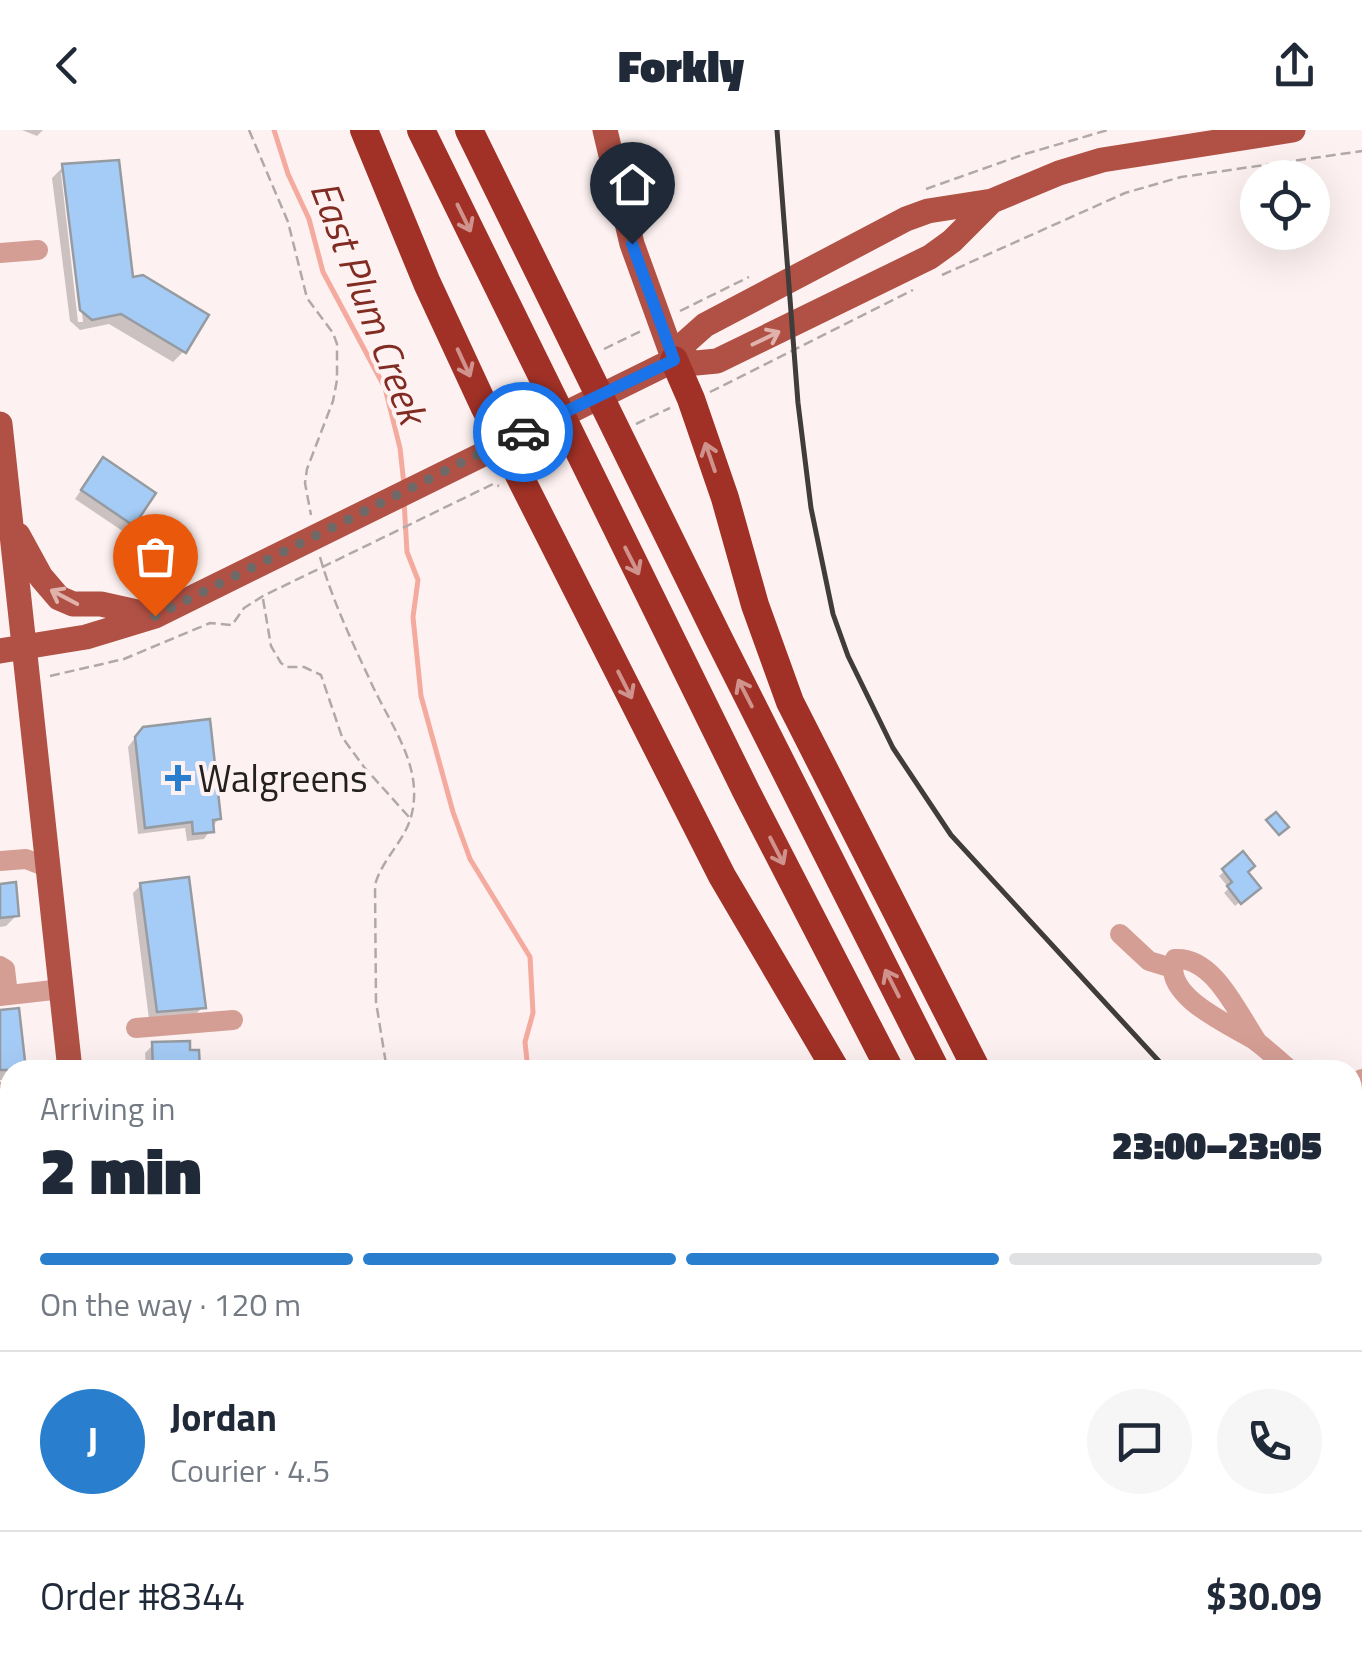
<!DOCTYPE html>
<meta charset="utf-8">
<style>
body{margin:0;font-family:"Titillium Web",sans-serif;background:#f6f6f7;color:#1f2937;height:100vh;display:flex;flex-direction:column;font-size:38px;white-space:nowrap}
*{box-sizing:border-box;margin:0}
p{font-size:32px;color:#747a83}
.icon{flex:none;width:55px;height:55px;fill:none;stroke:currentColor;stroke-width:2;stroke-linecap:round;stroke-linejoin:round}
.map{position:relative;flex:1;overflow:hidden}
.details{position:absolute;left:0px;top:930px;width:1362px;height:620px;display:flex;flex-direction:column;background:#fff;border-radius:30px 30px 0 0;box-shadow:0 10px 40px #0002}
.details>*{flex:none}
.tools{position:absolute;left:1240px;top:30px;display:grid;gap:20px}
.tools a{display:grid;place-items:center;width:90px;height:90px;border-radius:50%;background:#fff;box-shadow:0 10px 40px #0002;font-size:50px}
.pin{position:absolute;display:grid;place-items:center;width:85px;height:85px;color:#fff;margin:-102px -42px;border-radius:50% 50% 50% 0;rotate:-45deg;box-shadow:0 0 10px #0007}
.pin .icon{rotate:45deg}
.courier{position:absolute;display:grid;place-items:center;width:100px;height:100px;margin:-50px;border:8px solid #1a73e8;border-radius:50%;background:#fff;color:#222;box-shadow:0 2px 12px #0007}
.overview em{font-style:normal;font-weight:800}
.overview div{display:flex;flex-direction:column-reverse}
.overview{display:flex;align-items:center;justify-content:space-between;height:170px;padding:0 40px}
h1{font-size:65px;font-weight:800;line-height:75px}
.bar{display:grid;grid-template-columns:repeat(4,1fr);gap:15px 10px;align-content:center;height:120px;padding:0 40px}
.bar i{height:12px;border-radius:8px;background:#e0e1e3}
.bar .active{background:#297fcd}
.bar p{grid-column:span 4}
.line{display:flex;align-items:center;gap:25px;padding:0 40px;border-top:2px solid #e0e1e3}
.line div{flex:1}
.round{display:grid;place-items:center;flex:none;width:105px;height:105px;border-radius:52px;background:#f6f6f7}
header{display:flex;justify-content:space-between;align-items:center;height:130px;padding:0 40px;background:#fff;font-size:45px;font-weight:800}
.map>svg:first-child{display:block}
</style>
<header><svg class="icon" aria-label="back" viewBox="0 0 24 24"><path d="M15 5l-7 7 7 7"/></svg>Forkly<svg class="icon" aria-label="share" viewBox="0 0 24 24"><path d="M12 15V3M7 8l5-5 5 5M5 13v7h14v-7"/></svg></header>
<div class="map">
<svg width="1362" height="1550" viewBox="0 0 1362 1550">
<rect width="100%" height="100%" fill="#fdf2f1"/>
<!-- green -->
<path fill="#facec7" d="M10 984V1068L0 1056V985Z"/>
<!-- shadow -->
<path fill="#0003" fill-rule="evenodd" d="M22 0H43L37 6Z
M63 37 131 150 184 221 173 232 109 194 80 200 70 191 52 48ZM61 43H66L83 192H78Z
M96 338 132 394 124 402 75 369Z
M135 608 219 688 204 709 187 711 185 698 138 704 128 617Z
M1243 725 1245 742 1257 758 1235 776 1224 763 1229 758 1219 746Z
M141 755 203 877 195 885 149 889 133 763Z
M0 756 17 785 6 796 0 797Z
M0 882 23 940H10V950H0Z
M153 915 196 940H146L145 923Z
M10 1299V1446L0 1454V1305Z
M75 1540H150L138 1550H63Z
M280 1540H344L347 1543 340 1550H268Z"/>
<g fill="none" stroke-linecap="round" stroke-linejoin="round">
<!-- stream -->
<path stroke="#f5aa9f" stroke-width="5" d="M274 0 288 44 309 89 323 142 385 258 400 318 404 355
M404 371 407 422 418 450 413 487 421 566 453 682 470 729 530 827 533 883 525 912 528 940
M1094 1540 1097 1550"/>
</g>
<!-- building -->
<path fill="#a5ccf6" stroke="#969ba1" stroke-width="2.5" d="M119 30 133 147 143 145 209 185 186 223 121 184 92 190 80 180 62 34Z
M103 327 156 363 134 396 81 360Z
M210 589 221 689 213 690 214 702 193 704 192 692 145 698 135 607 143 597Z
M1276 682 1289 697 1279 705 1266 690Z
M1243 721 1255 736 1248 742 1261 758 1241 774 1227 756 1232 752 1222 739Z
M189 747 206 878 157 882 140 753Z
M16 752 19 786 0 788V754Z
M19 878 26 940H0V880Z
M190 911V920H199L200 940H153L152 912Z"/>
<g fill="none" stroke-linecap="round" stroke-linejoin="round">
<!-- path -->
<path stroke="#b1a9a8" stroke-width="2.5" stroke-dasharray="10 5" stroke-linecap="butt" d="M249 0 288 92 307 168 333 203 337 214V250L333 271 307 339 305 353 311 385
M926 59 1025 24 1108 0
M942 145 1125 63 1181 47 1362 21
M680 181 749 147
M604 219 641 201
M710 262 913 160
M505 268 525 258
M636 294 670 278
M542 339 557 331
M320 427C332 469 351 510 370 550 389 594 425 636 411 687 404 712 382 729 375 755L376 872 387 940
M263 469 271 516 281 533 287 537H304L321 545 342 607 364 637 409 687
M50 546 124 529 210 493 232 495 244 478 263 466 493 354 499 356
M542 1540 551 1550"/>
<!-- minor -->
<path stroke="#d59e95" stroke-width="20" d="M0 123 38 120
M0 731 26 729 49 738
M1120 804 1149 831 1172 838
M0 836 5 839 8 865
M0 866 62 859
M136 898 233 890
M1258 913C1238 884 1214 826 1175 829 1161 865 1228 894 1253 909 1266 918 1278 930 1290 940
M1352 956 1362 949
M0 962 10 961
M1352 1005 1362 1017
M0 1078 10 1107
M0 1278 10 1277
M0 1513 10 1505
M0 1533 15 1550
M376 1540 385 1550"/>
<!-- major -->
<path stroke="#b15145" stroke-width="25" d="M605 0 632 114 674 230
M674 230 696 233 717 231 930 127 952 111 992 71
M0 294 70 940
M18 405 41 447 59 468 73 474H101L155 486
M0 521 86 507 155 486 674 230 687 211 705 195 906 89 928 81 992 71 1059 43 1102 30 1293 0
M220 1540V1550
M185 1550V1540"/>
<!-- highway -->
<path stroke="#a13126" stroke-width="28" d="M364 0 427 153 485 278 722 746 836 940
M421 0 746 661 890 940
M469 0 718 507 936 940
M674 230 691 269 725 368 755 475 790 572 977 940
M1201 1540 1207 1550
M1249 1540 1254 1550"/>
<!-- rail -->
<path stroke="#403c3b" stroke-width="5" d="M777 0 798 273 811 378 833 484 848 526 893 618 951 705 1167 940
M1352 1142 1362 1152
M1352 1203 1362 1215"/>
</g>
<!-- one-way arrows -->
<defs><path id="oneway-shaft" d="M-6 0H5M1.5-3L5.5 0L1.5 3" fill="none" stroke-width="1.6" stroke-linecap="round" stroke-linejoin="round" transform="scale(2.5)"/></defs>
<g stroke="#cf928c">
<use href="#oneway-shaft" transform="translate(464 88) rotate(64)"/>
<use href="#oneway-shaft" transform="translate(464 233) rotate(65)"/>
<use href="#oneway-shaft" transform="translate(710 327) rotate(-109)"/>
<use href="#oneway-shaft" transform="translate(632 431) rotate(63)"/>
<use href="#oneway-shaft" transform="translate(625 555) rotate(63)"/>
<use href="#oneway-shaft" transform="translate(745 563) rotate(-117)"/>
<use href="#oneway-shaft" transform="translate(777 721) rotate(63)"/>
<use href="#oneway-shaft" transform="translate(892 853) rotate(-117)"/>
</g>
<g stroke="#dfb2ac">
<use href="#oneway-shaft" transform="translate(766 208) rotate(-26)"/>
<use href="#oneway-shaft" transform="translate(64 467) rotate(-152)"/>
</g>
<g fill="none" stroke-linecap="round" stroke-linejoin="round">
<!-- done -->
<path stroke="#6f6a68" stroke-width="10" stroke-dasharray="0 18" d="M155 486 523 302"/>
<!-- route -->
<path stroke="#1a73e8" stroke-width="12" d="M523 302 674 230 632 114"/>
</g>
<!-- markers -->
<path fill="#297fcd" stroke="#fdf2f1" stroke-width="4" d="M173 633h10v10h10v10h-10v10h-10v-10h-10v-10h10z"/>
<g text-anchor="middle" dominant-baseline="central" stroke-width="8" stroke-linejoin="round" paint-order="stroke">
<!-- poi labels -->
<g font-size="38" fill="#23201f" stroke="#fdf2f1" text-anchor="start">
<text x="198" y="648">Walgreens</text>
</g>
<!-- water labels -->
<g font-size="40" font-style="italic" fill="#812b22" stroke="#fdf2f1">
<text transform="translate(369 172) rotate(69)">East Plum Creek</text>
</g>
</g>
</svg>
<div class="tools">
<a><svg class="icon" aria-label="locate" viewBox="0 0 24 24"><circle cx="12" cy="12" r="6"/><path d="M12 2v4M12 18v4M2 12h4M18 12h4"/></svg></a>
</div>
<div class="pin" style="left:155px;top:486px;background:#ea580c"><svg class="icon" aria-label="bag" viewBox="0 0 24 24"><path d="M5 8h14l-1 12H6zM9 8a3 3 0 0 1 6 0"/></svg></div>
<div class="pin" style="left:632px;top:114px;background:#1f2937"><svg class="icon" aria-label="home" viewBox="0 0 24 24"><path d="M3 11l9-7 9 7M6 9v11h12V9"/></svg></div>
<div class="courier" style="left:523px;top:302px"><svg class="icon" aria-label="car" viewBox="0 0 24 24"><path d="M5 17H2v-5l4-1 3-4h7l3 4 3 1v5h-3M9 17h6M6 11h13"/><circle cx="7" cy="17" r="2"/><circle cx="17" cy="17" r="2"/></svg></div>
<section class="details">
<div class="overview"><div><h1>2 min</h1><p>Arriving in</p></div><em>23:00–23:05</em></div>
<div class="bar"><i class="active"></i><i class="active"></i><i class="active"></i><i></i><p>On the way · 120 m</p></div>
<div class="line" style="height:180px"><b class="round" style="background:#297fcd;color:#fff">J</b><div><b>Jordan</b><p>Courier · 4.5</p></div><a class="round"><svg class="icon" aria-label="chat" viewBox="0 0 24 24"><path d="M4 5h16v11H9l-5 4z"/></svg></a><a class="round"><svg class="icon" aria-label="phone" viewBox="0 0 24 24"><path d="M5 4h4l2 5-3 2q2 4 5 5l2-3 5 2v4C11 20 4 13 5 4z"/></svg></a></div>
<div class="line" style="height:130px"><div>Order #8344</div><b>$30.09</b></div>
</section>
</div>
